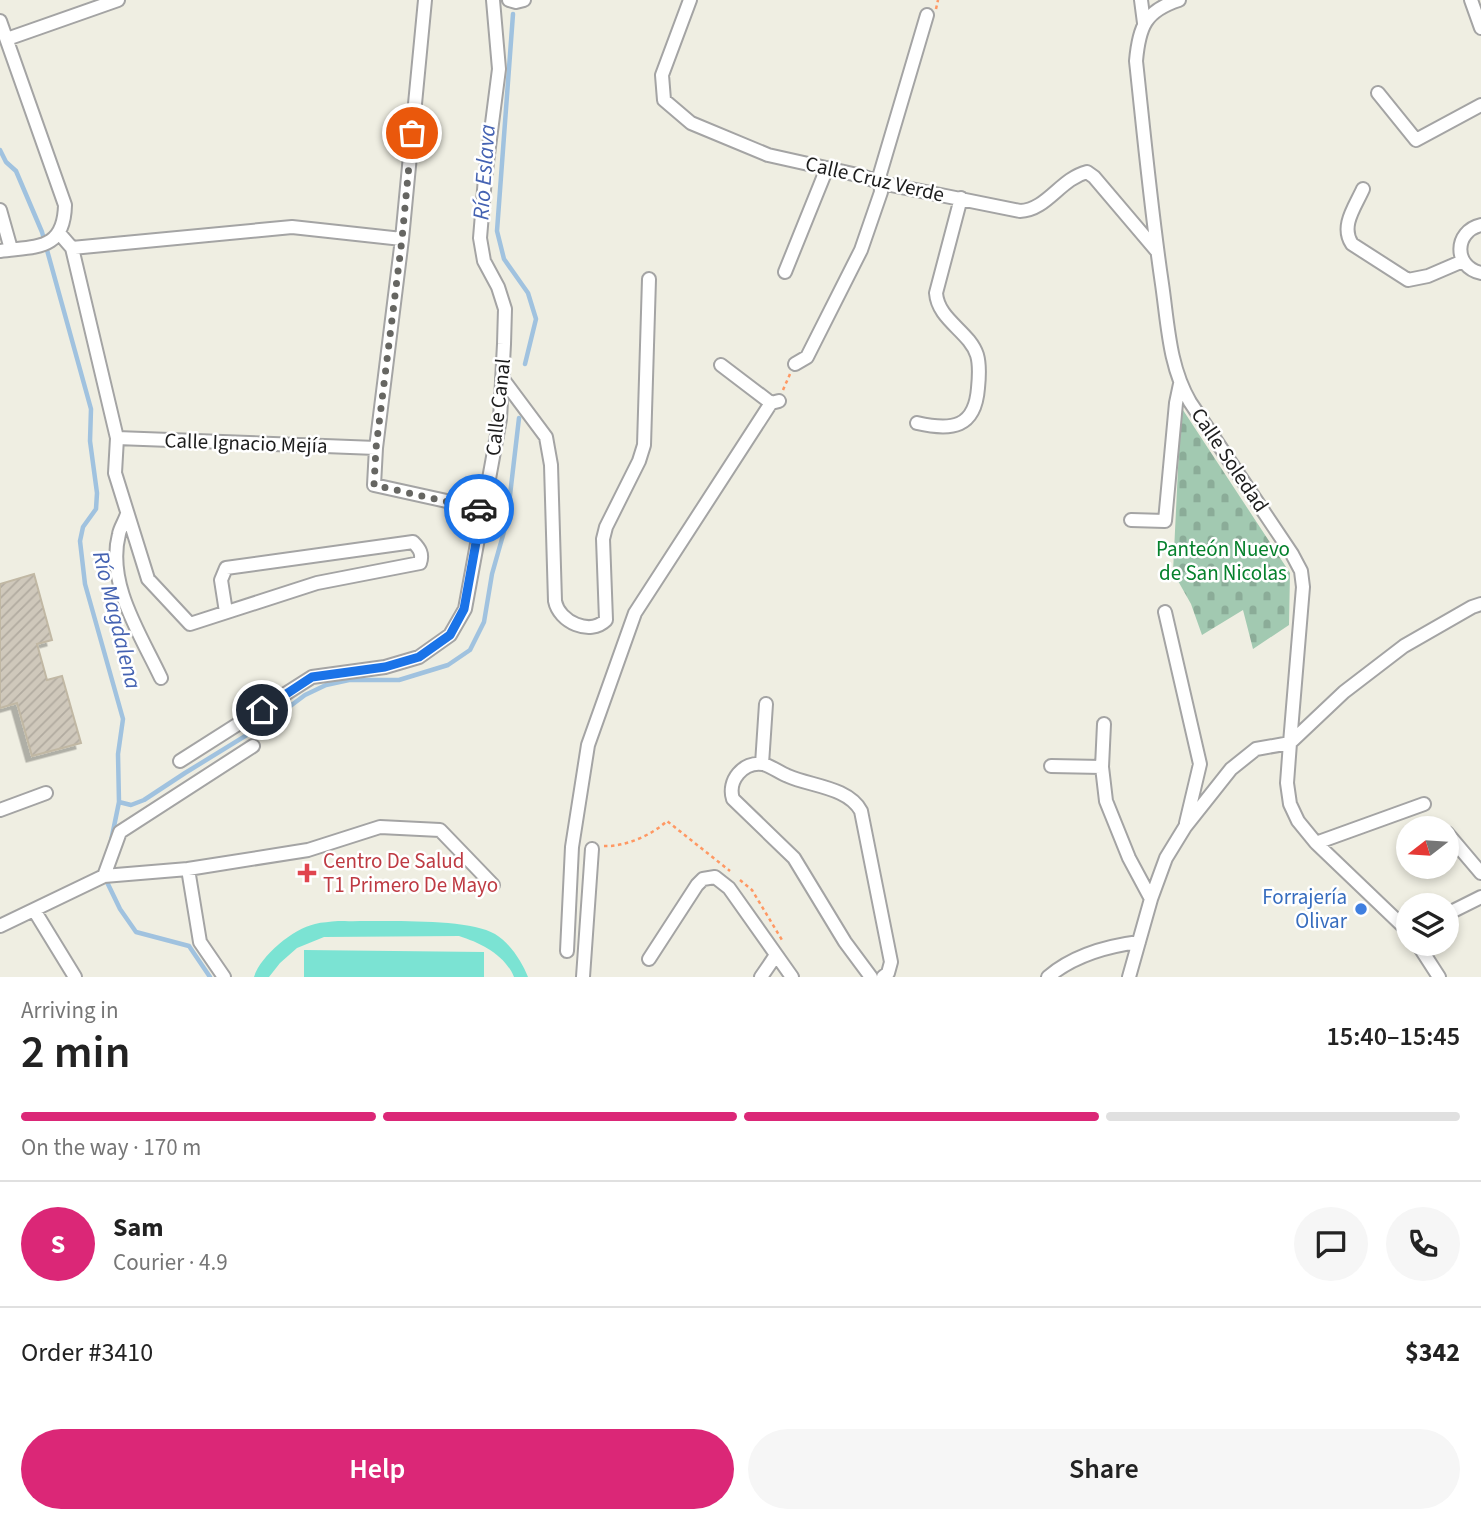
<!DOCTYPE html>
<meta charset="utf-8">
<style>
body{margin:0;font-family:"Source Sans 3",sans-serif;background:#f6f6f6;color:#222;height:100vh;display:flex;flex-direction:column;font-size:26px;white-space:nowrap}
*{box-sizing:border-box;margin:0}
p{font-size:23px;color:#767676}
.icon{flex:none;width:38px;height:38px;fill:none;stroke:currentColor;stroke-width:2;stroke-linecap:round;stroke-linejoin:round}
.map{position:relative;height:977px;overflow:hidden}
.details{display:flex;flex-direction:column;background:#fff;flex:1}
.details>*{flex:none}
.needle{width:46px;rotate:253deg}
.fabs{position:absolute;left:1396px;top:816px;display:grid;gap:14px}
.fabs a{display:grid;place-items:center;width:63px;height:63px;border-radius:50%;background:#fff;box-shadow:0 4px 10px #0003;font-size:35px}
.pin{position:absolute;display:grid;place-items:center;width:60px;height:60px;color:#fff;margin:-30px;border:4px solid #fff;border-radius:50%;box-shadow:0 2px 7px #0007}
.courier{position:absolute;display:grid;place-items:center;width:70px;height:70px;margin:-35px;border:5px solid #1a73e8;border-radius:50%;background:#fff;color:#222;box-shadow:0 2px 9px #0007}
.head em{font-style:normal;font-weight:600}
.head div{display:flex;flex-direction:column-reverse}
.head{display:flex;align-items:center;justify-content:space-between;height:119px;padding:0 21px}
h1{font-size:46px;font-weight:600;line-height:52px}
.bar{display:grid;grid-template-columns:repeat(4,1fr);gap:10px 7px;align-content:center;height:84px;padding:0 21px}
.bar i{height:9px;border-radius:5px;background:#e0e0e0}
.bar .selected{background:#db2777}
.bar p{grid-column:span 4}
.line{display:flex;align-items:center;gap:18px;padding:0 21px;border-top:2px solid #e0e0e0}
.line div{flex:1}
.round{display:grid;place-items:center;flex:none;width:74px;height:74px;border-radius:37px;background:#f6f6f6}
.action{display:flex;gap:14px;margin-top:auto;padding:14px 21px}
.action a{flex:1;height:80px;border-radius:42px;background:#db2777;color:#fff;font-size:28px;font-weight:600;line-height:80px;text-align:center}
.action a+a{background:#f6f6f6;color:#222}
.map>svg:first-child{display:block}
</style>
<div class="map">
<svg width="1481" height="977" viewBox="0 0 1481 977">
<defs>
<pattern id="cemetery-stones" width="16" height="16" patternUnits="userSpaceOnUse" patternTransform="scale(1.75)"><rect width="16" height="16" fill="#a2c9b1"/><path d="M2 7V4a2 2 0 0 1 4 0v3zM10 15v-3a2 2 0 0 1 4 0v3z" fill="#8bac98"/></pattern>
<pattern id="building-hatch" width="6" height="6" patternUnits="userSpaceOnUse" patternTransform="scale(1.75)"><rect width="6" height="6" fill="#cfc8bb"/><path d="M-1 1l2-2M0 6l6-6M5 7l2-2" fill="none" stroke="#b1aba0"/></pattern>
<filter id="shadow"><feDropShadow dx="-5.5" dy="5.5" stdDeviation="0" flood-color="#0004"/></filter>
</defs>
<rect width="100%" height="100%" fill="#efeee2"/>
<!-- cemetery -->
<path fill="url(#cemetery-stones)" d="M1181 407 1290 573 1289 625 1253 649 1243 610 1202 635 1191 604 1173 572Z"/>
<!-- pitch -->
<path fill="#7be3d3" d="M338 921C375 922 466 917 495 934 510 943 522 962 528 977H514C505 955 481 943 459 936L324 937 297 948 280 963 269 977H254C261 955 293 929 315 924 322 922 330 922 338 921Z
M304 950 484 952V977H304Z"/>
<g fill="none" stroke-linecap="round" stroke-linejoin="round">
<!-- stream -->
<path stroke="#a0c2df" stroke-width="4.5" d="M513 14 497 231 504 259 528 293 536 319 525 364
M0 150 6 162 16 171 42 232 91 409 90 441 97 493 96 509 83 527 80 541 85 584 123 719 118 754 119 802 111 841
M119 802 131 805 144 800 185 773 273 719 305 695 326 685 349 680H399L448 665 470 650 484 622 492 574 507 521 519 418
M106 880 120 909 136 932 189 946 210 977"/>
</g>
<!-- building -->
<path fill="url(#building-hatch)" stroke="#c1b8a4" stroke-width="2" filter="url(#shadow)" d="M34 574 52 640 37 644 47 680 62 676 81 743 32 756 17 703 0 708V584Z"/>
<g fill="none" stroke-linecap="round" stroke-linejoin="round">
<defs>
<path id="minor" d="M425 0 402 239 376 448 374 485 483 509
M509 0 516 2 524 0
M690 0 662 75 664 100 691 123 768 155 862 176 881 183 1020 211C1047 210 1060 179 1087 172L1094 177 1156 250
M1141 0 1144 23
M1179 0C1145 11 1139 27 1136 61 1144 135 1151 210 1162 284 1168 325 1169 366 1190 402L1292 554 1301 571 1303 587 1290 743 1287 783 1290 804 1298 821 1316 843 1409 932
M1471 0 1481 28
M0 21 65 205C64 251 36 246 0 251
M7 39 118 0
M1378 93 1416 140 1481 105
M1363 189C1355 207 1340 226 1352 244L1408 280 1428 276 1463 261
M0 210 11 249
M1481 225C1454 231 1453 267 1481 273
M59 233 72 248 117 438 115 473 148 579 190 624 317 583 420 563C423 554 420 549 413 542L406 543 226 568 221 580 226 612
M72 248 292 227 402 239
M785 272 827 168
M795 364 807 357 861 250 881 192 880 174 927 15
M721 365 771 403
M502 378 546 437 551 465 555 601C559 622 590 636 606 620L603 539 606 527 639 461 644 445 649 279
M917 423C952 431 975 428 978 388 979 378 980 365 977 355 969 331 938 320 936 293L961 198
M117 438 376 448
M127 514C125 521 120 528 119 534 106 584 141 635 161 678
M1131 520 1165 521 1176 403 1180 384
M1165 612 1200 764 1186 823
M1290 743 1344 692 1404 646 1472 607 1481 604
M180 761 312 677 385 667 419 657 450 635 465 609 500 419 504 344 505 309 498 287 484 261 480 238 485 178 499 69 493 0
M762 764 766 704
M1051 766 1102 767 1106 801 1129 858 1151 899
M1102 767 1104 724
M0 810 46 793
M1447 833 1481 873
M1316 843 1424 804
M188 869 200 942 224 977
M104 876 120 832 253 746
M34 910 75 977
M1447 914 1481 897
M0 926 104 876 188 869 308 850 380 827 440 830 493 885
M1417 943 1439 977
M567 951 572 847 588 745 635 613 771 403 779 401
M649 959 697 885 703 879 715 877 729 888 792 977
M583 977 592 849
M761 977 776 955
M871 977 845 942 794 858 733 799C727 781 743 761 763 764 771 766 780 773 788 776 810 786 848 787 861 811L891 962 888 973 883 977
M1048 977C1074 955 1107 946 1139 942
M1129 977 1151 899 1166 858 1185 827 1231 769 1256 749 1290 743"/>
</defs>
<!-- minor casing -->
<use href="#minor" stroke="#a4a4a4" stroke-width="16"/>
<!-- path -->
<path stroke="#ff9863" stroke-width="2.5" stroke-dasharray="3.5 3.5" stroke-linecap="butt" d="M936 9 938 0
M783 390 790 374
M604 846C625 847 652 835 667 821L730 871
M740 880 752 890 782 940"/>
<!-- minor -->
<use href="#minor" stroke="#fff" stroke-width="12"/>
</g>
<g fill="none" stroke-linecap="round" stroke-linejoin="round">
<!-- done -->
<path stroke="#666662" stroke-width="7" stroke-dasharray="0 12.6" d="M412 133 402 239 376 448 374 485 479 509"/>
<!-- route -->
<path stroke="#1a73e8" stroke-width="9" d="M262 710 312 677 385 667 419 657 450 635 464 609 482 509H479"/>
</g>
<!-- markers -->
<path fill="#e0444e" stroke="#fff" stroke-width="2.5" d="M303.5 862.5h7v7h7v7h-7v7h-7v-7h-7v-7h7z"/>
<circle fill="#3f7fe0" stroke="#fff" stroke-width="2.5" cx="1361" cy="909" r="7"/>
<g text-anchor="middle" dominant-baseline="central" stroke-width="5" stroke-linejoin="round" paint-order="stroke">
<!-- street labels -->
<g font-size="21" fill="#1d1d1d" stroke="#fff">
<text transform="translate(875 179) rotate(13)">Calle Cruz Verde</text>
<text transform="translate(498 407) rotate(-84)">Calle Canal</text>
<text transform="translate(246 443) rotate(2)">Calle Ignacio Mejía</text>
<text transform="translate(1230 460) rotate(56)">Calle Soledad</text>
</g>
<!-- park labels -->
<g font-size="21" fill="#05812c" stroke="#fff">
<text x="1223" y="549">Panteón Nuevo<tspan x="1223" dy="24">de San Nicolas</tspan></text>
</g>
<!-- health labels -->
<g font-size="21" fill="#be3a42" stroke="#fff" text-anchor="start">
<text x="323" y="861">Centro De Salud<tspan x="323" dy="24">T1 Primero De Mayo</tspan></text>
</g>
<!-- shop labels -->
<g font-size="21" fill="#366cbe" stroke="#fff" text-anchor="end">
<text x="1347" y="897">Forrajería<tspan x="1347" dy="24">Olivar</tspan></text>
</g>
<!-- water labels -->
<g font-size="23" font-style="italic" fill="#4462b2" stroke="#fff">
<text transform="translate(484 172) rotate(-86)">Río Eslava</text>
<text transform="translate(117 620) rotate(76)">Río Magdalena</text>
</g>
</g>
</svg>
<div class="fabs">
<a><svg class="needle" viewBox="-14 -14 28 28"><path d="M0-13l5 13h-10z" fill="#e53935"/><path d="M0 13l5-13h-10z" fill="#767676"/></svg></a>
<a><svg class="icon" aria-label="layers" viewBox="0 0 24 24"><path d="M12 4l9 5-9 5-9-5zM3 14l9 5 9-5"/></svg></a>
</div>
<div class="pin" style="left:412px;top:133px;background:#ea580c"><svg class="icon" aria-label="bag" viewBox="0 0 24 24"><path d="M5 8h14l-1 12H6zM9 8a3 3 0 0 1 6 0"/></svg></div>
<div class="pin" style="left:262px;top:710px;background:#1f2937"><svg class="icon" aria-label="home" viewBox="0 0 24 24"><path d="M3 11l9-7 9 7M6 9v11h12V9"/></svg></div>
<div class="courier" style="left:479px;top:509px"><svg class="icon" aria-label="car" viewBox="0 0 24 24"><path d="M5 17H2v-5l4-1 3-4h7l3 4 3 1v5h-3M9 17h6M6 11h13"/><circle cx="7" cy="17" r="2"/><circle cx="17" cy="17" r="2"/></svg></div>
</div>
<section class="details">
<div class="head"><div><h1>2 min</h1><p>Arriving in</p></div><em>15:40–15:45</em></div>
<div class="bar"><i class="selected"></i><i class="selected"></i><i class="selected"></i><i></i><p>On the way · 170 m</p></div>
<div class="line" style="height:126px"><b class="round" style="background:#db2777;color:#fff">S</b><div><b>Sam</b><p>Courier · 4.9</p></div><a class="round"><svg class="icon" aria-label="chat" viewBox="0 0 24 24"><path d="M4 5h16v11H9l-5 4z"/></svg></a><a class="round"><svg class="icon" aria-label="phone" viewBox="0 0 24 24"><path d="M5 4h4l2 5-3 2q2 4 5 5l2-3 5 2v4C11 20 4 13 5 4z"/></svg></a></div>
<div class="line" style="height:91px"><div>Order #3410</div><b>$342</b></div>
<div class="action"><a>Help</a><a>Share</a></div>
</section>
